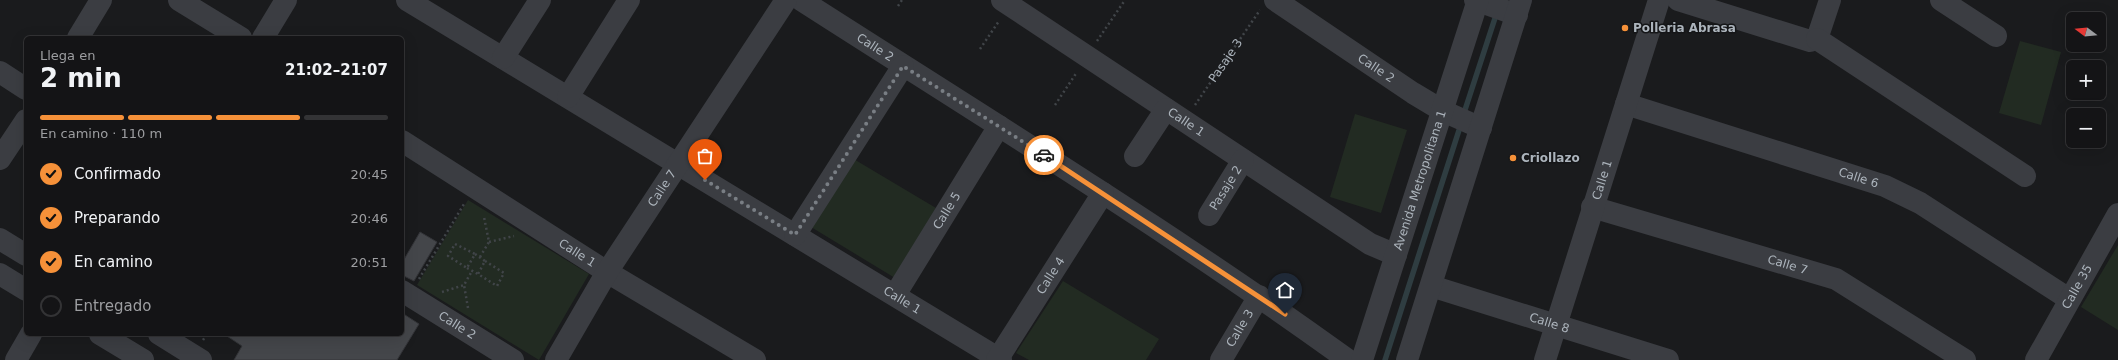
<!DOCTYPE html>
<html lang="es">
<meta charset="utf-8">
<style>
body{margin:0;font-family:"DejaVu Sans",sans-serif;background:#1d1d1f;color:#f1f3f6;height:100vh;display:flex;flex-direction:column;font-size:15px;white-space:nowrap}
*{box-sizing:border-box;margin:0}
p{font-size:13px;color:#9d9ea1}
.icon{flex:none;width:22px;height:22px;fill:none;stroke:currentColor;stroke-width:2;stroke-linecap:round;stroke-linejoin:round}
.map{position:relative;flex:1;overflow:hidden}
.side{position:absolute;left:24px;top:36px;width:380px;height:300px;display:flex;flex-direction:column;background:#141416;border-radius:6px;box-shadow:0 4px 16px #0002,0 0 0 1px #333335}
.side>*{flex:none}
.needle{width:26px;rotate:286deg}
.controls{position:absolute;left:2066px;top:12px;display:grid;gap:8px}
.controls a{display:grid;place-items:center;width:40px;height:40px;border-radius:6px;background:#141416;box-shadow:0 4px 16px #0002,0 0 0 1px #333335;font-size:20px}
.pin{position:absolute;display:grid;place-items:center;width:34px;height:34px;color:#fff;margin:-41px -17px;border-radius:50% 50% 50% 0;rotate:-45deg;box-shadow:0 0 4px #0007}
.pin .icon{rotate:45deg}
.courier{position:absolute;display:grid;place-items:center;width:40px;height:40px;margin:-20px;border:3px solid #f69139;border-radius:50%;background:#fff;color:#222;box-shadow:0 1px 5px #0007}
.summary em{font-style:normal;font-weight:800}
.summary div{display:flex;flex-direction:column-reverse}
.summary{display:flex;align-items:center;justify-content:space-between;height:68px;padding:0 16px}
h1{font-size:26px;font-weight:800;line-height:30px}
.bar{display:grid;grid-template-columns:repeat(4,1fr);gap:6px 4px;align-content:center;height:48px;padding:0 16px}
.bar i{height:5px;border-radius:3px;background:#333335}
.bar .current{background:#f69139}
.bar p{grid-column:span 4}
ol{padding:0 16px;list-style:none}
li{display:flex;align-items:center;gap:12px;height:44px}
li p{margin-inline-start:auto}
li .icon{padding:4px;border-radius:50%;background:#f69139;color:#111;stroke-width:4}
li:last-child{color:#9d9ea1}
li i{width:22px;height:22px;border:2px solid #333335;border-radius:50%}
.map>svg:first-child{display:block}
</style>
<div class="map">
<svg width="2118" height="360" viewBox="0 0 2118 360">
<rect width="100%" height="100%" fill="#1a1b1d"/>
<!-- green -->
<path fill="#222b22" d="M2020 41 2061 52 2041 125 1999 113Z
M1355 114 1407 130 1381 213 1330 197Z
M852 158 936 208 895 278 811 227Z
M468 200 589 274 539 360 417 285Z
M2118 245V330L2081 307Z
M1063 281 1159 339 1146 360H1029L1016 353Z"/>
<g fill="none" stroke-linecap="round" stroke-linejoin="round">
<!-- stream -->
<path stroke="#2f3d41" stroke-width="5.5" d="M1463 116 1497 12
M1385 360 1461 124"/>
</g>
<!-- building -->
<path fill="#44464a" stroke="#343539" d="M420 232 437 242 414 281 402 275V263Z
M402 313 419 324 397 360H234L242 346 224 334H402Z"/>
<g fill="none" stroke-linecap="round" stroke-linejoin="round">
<!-- path -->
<g stroke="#414549" stroke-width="2.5" stroke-dasharray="2 3" stroke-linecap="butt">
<path d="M898 6 902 0"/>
<path d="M1097 41 1125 0"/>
<path d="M980 49 999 21"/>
<path d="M1055 105 1077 72"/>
<path id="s1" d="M1195 105 1260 10"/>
<path d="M489 242 514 236"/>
<path d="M455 244 475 254 467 268 448 256Z"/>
<path d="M475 254 485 261"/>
<path d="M480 257 489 242 484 217"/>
<path d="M485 261 504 273 497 286 478 274Z"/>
<path d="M467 268 478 274"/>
<path d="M419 279 464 204"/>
<path d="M442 292 464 285"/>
<path d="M468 308 464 285 472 271"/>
<path d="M203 340 207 334"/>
</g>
<!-- minor -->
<g stroke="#3b3d42" stroke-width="22">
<path d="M179 0 241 38"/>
<path id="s2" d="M407 0 1001 360"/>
<path id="s3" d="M801 0C985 118 1171 232 1348 360"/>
<path id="s4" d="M1002 0 1370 244 1396 255"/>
<path id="s5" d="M1275 0 1413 93 1443 111 1481 128"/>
<path d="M1475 0 1517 15"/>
<path d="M1678 0 1810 41 1817 39 1830 0"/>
<path d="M1941 0 1996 36"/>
<path d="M78 38 101 0"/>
<path d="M263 38 286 0"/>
<path d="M1817 39 2025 176"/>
<path d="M503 58 540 0"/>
<path d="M0 72 26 89"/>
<path d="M568 97 629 0"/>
<path id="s6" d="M1626 104 1885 186 1920 203 2069 299"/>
<path id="s7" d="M402 141 607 272 755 360"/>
<path d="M1135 156 1166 109"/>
<path d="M0 159 26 120"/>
<path id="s8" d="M1592 207 1836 279 1965 360"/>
<path id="s9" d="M1209 215 1243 160"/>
<path d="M795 235 903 66"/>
<path d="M0 239 26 255"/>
<path d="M0 274 26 290"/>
<path id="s10" d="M1431 286 1668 360"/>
<path id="s11" d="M402 291 513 360"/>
<path id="s12" d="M895 295 999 126"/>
<path d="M100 334 143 360"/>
<path d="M159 334 201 360"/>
<path d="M16 360 31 334"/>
<path id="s13" d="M556 360 607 272 786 0"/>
<path id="s14" d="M997 360 1103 193"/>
<path id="s15" d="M1221 360 1259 296"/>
<path id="s16" d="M1362 360 1478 0"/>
<path d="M1407 360 1521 0"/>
<path id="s17" d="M1545 360 1659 0"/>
<path id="s18" d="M2036 360 2118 214"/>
</g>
</g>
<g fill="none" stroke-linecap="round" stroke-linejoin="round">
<!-- done -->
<path stroke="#797e84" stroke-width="4" stroke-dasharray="0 7.2" d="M705 180 795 235 903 66 1044 155"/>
<!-- route -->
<path stroke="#f69139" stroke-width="5" d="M1044 155 1285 314"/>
</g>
<!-- markers -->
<g fill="#f69139" stroke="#151618" stroke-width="1.5">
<circle cx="1625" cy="28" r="4"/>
<circle cx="1513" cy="158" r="4"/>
</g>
<g text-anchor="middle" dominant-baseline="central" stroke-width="3" stroke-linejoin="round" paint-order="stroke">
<!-- poi labels -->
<g font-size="12" font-weight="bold" fill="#acb4bc" stroke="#151618" text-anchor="start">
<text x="1633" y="28">Polleria Abrasa</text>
<text x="1521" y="158">Criollazo</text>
</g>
<!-- street labels -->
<g font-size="12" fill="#acb4bc" stroke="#151618">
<text stroke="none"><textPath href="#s3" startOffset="88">Calle 2</textPath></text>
<text stroke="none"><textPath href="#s1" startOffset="54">Pasaje 3</textPath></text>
<text stroke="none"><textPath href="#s5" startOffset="122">Calle 2</textPath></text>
<text stroke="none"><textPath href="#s4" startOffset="221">Calle 1</textPath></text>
<text stroke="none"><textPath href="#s6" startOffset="244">Calle 6</textPath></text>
<text stroke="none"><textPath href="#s16" startOffset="189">Avenida Metropolitana 1</textPath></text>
<text stroke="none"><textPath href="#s17" startOffset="189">Calle 1</textPath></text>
<text stroke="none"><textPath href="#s9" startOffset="32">Pasaje 2</textPath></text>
<text stroke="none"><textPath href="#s13" startOffset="202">Calle 7</textPath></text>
<text stroke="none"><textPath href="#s12" startOffset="99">Calle 5</textPath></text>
<text stroke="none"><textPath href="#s7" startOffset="208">Calle 1</textPath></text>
<text stroke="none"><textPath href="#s8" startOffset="204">Calle 7</textPath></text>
<text stroke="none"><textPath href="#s14" startOffset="100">Calle 4</textPath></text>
<text stroke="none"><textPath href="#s18" startOffset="84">Calle 35</textPath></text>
<text stroke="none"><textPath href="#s2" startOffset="579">Calle 1</textPath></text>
<text stroke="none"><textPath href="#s10" startOffset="124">Calle 8</textPath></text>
<text stroke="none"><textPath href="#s11" startOffset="65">Calle 2</textPath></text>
<text stroke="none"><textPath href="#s15" startOffset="37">Calle 3</textPath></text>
</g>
</g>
</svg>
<div class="controls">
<a><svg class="needle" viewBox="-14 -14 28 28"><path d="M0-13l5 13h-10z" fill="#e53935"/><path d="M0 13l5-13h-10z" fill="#9d9ea1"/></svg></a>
<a>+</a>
<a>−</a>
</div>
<div class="pin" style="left:705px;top:180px;background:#ea580c"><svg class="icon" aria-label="bag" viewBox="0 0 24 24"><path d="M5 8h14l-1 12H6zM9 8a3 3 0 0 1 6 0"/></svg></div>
<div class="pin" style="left:1285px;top:314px;background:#1f2937"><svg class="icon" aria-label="home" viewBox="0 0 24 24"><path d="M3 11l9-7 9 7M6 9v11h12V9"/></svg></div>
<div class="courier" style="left:1044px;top:155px"><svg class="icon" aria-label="car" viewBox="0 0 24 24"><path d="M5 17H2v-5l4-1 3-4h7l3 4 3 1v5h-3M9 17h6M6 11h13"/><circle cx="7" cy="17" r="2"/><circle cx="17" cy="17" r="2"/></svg></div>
<section class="side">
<div class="summary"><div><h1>2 min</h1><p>Llega en</p></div><em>21:02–21:07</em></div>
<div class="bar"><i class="current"></i><i class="current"></i><i class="current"></i><i></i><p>En camino · 110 m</p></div>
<ol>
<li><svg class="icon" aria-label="check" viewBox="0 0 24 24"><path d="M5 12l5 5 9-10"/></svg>Confirmado<p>20:45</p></li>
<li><svg class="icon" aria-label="check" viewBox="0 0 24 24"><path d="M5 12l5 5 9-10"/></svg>Preparando<p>20:46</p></li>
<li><svg class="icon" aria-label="check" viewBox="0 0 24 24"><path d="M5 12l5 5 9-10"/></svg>En camino<p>20:51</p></li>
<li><i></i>Entregado</li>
</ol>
</section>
</div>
